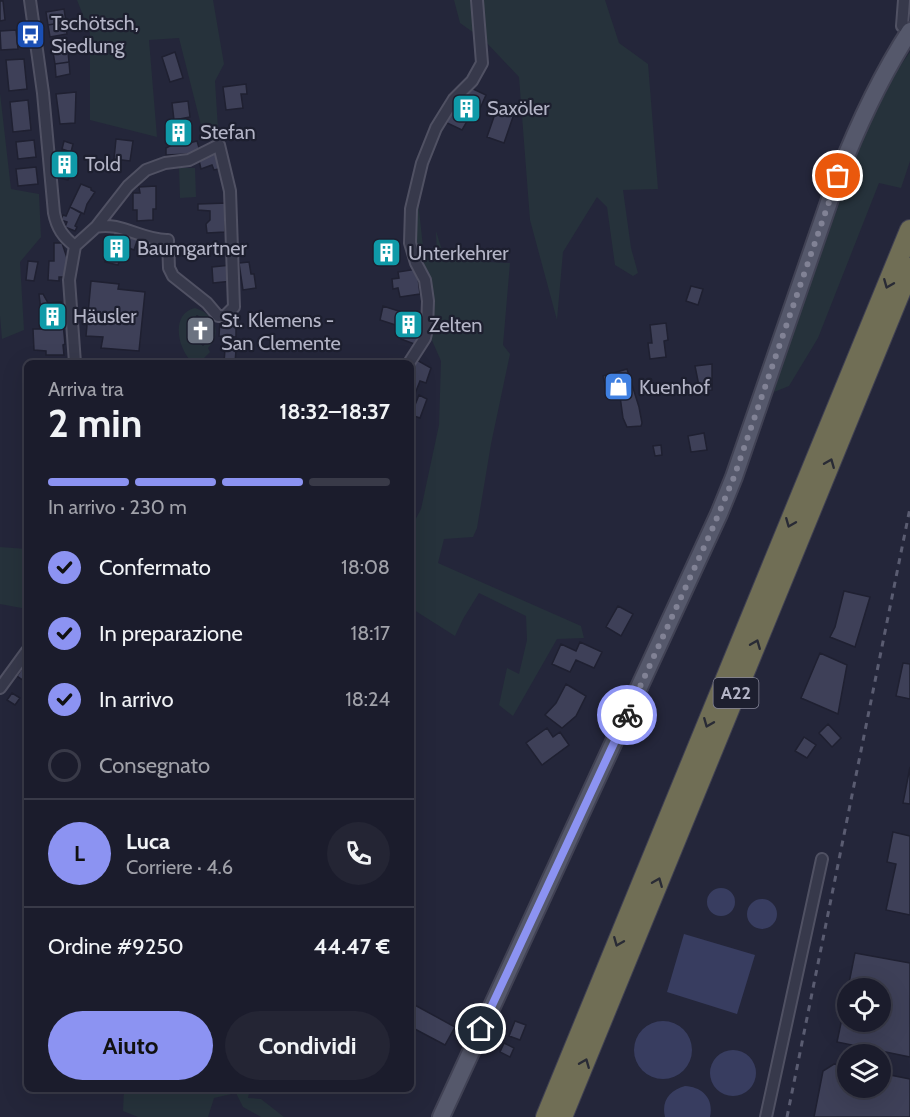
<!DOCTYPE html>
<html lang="it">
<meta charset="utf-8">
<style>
body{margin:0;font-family:Cabin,sans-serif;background:#242534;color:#f1f3f6;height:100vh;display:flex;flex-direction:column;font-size:22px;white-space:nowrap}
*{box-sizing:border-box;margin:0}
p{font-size:20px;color:#a0a1a9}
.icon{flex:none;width:33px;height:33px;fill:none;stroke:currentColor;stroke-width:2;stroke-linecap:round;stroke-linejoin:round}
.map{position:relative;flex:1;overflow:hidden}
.side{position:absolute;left:24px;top:360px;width:390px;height:732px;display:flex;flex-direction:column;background:#1b1c2c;border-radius:9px;box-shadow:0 6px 24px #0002,0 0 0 2px #393a48}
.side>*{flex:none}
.tools{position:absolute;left:837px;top:978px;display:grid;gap:12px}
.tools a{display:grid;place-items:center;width:54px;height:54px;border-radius:50%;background:#1b1c2c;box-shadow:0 6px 24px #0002,0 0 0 2px #393a48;font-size:30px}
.pin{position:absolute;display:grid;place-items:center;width:51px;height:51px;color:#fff;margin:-26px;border:3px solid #fff;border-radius:50%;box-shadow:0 2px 6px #0007}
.courier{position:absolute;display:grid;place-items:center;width:60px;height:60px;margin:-30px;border:4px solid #8c93f2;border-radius:50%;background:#fff;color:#222;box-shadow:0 2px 8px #0007}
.head em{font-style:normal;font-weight:700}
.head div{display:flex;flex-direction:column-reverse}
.head{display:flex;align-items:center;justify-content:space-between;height:102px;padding:0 24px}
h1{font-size:39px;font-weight:700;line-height:45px}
.bar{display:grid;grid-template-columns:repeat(4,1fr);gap:9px 6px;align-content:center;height:72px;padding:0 24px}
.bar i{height:8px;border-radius:4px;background:#393a48}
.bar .on{background:#8c93f2}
.bar p{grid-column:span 4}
.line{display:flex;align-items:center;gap:15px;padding:0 24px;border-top:2px solid #393a48}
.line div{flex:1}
.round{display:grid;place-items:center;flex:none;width:63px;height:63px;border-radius:32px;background:#242534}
ol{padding:0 24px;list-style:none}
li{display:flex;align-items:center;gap:18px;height:66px}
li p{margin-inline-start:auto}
li .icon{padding:6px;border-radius:50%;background:#8c93f2;color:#111;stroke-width:4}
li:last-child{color:#a0a1a9}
li i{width:33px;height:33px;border:3px solid #393a48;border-radius:50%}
.primary-button{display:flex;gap:12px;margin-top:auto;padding:12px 24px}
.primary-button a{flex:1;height:69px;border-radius:36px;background:#8c93f2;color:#111;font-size:24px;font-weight:700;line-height:69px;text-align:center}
.primary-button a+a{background:#242534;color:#f1f3f6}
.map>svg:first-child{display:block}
</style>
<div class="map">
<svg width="910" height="1117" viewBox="0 0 910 1117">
<rect width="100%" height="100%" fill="#24263a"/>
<!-- green -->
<path fill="#26323b" d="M77 0H213L224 64 215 81 219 145 203 133 179 38 149 40 157 137 90 120V33Z
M454 0H605L619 43 648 64 658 189 623 190 631 248 638 273 633 276 615 265 607 207 597 197 563 252 557 320 530 220 519 77 484 40 460 23Z
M910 52V161L901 188 879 183 818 338 789 386 774 392 781 364 865 132 898 69Z
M0 93 11 189 39 194 41 237 20 262 24 330 2 339 0 316Z
M179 168H195L196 197 180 198Z
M416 182 424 256 437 257 436 231 445 260 510 263 503 345 510 354 491 444 477 528 473 537 444 539 438 563 581 626 584 638 557 639 513 716 499 705 507 668 519 674 527 640 526 616 479 593 463 619 455 636 414 610 411 615V528L421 509 439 425 441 361 427 329 428 301 416 263 411 209Z
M195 308C215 314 223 333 208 348L210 352 201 361H191C178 348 170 314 195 308Z
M0 547 27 549V609L0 604Z
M124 1089H250L248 1098 261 1099 284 1117H261L243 1107 236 1093 214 1098 208 1117H138L123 1111Z"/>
<!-- water -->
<path fill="#383d60" d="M707 902a14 14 0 1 1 28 0a14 14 0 1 1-28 0Z
M747 914a15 15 0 1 1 30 0a15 15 0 1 1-30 0Z
M684 934 755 955 737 1014 667 992Z
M634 1050a29 29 0 1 1 58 0a29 29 0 1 1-58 0Z
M710 1073a23 23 0 1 1 46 0a23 23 0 1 1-46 0Z
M685 1086C703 1087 714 1099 710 1117H665C661 1101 670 1090 685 1086Z"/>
<!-- building -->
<path fill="#3e4058" stroke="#1f2031" stroke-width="1.5" d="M0 1H3L5 20 0 21Z
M64 9 66 22 48 25 46 12Z
M65 22 67 34 50 37 48 25Z
M16 30 18 49 1 50 0 31Z
M59 51V53L68 52 69 62 55 64 53 52Z
M175 52 183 78 170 82 162 57Z
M24 59 27 89 9 91 6 60Z
M69 62 70 74 56 77 55 64Z
M246 84 247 94H241L243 108 226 110 223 87Z
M469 87 486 95 477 115 471 114 462 130 445 122 455 102Z
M76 92 75 123 60 124 56 94Z
M28 100 31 130 13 132 10 102Z
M188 101 190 117 174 120 172 103Z
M497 108 514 114 504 143 487 137Z
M186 122 189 143 197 141 200 151 189 154 166 155V148L172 145 171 123Z
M116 139 133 141 130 161 114 159Z
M34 140 36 157 18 159 16 142Z
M64 141 73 144 71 152 62 149Z
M216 150 223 168 214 170 212 165 201 169 198 156Z
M56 154 75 158 68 180 56 177 57 171 54 170Z
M36 167 38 184 18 186 16 169Z
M81 184 91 188V190L95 192 87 204 84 214 70 207Z
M156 186V209H153V220L137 221V210H133V193H140L139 187Z
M228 203V221H225V232L207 233 206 224 210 220V211L198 210V204Z
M70 207 81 213 75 226 77 227 75 231 65 227 67 222 61 220 63 215 66 216Z
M114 231 138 238 134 250 124 246 118 265 105 262Z
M54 243H62L67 258 66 277H59V281L48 280 49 261H54Z
M377 243H396V263H377Z
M28 261 38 262 34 281 26 280Z
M249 262 251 274H254L256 288 243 290 239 263Z
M231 265 233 281 213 283 212 267Z
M417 269 420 294 400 297 398 288 393 289 392 279 399 278 398 272Z
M91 281 119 284 118 289 145 292 139 351 101 348 103 337 86 336Z
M691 286 703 289 698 305 686 301Z
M39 294H43L48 303 61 302 65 344 63 345 64 355H46V351L34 350 33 329H43Z
M383 306 408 314V320L422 322 417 345 401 339 405 328 380 320Z
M197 316 211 323 210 329 206 334 210 337 203 345 190 335 197 326 192 323Z
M226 316H233L234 320 236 321V337L219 336 220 322H226Z
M666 323 668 340 664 341 666 357 650 359 648 343H652L650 325Z
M210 329 214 333 210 338 206 334Z
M225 349 236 350 235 363H224Z
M415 359 431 368 426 383 420 381 411 404V364Z
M712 364V390L700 391 695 366Z
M627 369 639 407 642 423 641 426 627 427 623 418 620 396 608 398 603 376Z
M419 395 427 399 420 418 411 415Z
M704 433 707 450 691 452 688 436Z
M661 445 662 455 655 456 653 446Z
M844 591 870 597 855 647 830 637 835 627Z
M618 606 633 614 621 636 606 627Z
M580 642 602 652 594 668 576 660 570 672 552 664 561 644 576 651Z
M820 653 847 665 838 714 801 698Z
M27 661V683L17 676Z
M903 663 910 664V699L896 696Z
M566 684 586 696 576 716 562 728 545 715 556 703Z
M12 693 20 698 15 705 7 700Z
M828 724 841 738 832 747 819 733Z
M547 728 553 737 560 732 569 745 542 765 526 743Z
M804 737 816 745 807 758 795 751Z
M910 767V804L903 803Z
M893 832 910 836V915L886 910 896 864 887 862Z
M855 953 910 963V1057L837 1042 848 990V1022H880V988H848Z
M411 1003 455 1027 445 1045 411 1027Z
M515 1021 526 1025 520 1040 509 1036Z
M491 1034 501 1039 497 1048 487 1043Z
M504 1043 514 1048 510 1057 500 1052Z
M834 1064 848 1067V1088H880V1073L910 1079V1117H814L823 1071Z"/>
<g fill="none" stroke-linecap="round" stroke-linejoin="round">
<defs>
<path id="street" d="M30 0 43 93 54 213C57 228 63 237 75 246
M904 0 902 26 910 31
M75 363 69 280 75 246 96 227 128 186 146 170 165 163 189 160 219 145 230 191 234 307 225 316H218L207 303 173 276 169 268 168 240C143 241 120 221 96 227
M409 363 425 338 427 329 428 301 425 280 416 263 410 243 411 209 422 163 436 128 454 99 472 81 482 63 477 0
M0 688 27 651
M766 1117 822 859"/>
<path id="primary" d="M441 1117 719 514 734 477 838 176C858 125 880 77 910 31"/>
<path id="highway" d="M546 1117 910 230
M562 1117 910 268"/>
</defs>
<!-- street casing -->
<use href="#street" stroke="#505163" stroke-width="14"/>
<!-- primary casing -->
<use href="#primary" stroke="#414254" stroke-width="20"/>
<!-- highway casing -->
<use href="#highway" stroke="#404152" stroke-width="22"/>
<!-- street -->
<use href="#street" stroke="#37394b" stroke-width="10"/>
<!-- primary -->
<use href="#primary" stroke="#55586b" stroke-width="16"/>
<!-- highway -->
<use href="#highway" stroke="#706e55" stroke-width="20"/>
<!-- rail -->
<path stroke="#5a5c71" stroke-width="3" stroke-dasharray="6 6" stroke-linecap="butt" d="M787 1117 910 508"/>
</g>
<!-- one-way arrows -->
<defs><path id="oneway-chevron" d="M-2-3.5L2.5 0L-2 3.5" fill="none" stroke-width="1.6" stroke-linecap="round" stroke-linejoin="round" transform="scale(1.5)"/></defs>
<g stroke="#292b35">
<use href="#oneway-chevron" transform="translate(888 284) rotate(112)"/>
<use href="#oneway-chevron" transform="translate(830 463) rotate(-68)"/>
<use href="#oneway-chevron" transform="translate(790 523) rotate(112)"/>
<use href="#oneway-chevron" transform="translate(756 644) rotate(-68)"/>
<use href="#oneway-chevron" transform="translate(708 723) rotate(112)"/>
<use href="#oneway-chevron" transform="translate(658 882) rotate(-68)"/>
<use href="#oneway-chevron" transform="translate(618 942) rotate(112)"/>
<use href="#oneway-chevron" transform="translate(585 1063) rotate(-68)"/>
</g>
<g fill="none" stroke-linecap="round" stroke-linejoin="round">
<!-- done -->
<path stroke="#818295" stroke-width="6" stroke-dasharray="0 10.8" d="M627 715 711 532 734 477 838 176"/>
<!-- route -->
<path stroke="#8c93f2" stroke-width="8" d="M481 1029 627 715"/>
</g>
<!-- icons -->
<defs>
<symbol id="bus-square" viewBox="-11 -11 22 22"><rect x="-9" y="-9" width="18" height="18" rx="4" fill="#1a4fb4" stroke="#1d1f2f"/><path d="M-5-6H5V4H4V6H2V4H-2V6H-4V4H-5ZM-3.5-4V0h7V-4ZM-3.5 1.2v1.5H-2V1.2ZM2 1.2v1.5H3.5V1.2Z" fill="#fff"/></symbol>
<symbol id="building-square" viewBox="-11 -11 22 22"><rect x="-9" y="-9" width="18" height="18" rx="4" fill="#0f9aa8" stroke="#1d1f2f"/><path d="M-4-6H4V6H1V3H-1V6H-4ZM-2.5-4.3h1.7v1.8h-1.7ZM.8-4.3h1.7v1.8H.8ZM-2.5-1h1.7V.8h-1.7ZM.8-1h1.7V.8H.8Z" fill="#fff"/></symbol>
<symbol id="church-square" viewBox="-11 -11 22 22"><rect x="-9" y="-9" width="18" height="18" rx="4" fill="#6b7280" stroke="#1d1f2f"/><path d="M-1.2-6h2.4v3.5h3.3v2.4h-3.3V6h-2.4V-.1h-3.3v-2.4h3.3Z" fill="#fff"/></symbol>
<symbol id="shop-square" viewBox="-11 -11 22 22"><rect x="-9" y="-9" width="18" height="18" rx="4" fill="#3f7fe0" stroke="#1d1f2f"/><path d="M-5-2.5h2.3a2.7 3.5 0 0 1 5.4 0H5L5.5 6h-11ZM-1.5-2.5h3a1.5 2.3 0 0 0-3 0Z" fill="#fff"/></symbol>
</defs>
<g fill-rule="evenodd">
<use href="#bus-square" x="14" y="18" width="33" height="33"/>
<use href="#building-square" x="450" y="92" width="33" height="33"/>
<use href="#building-square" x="162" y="116" width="33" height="33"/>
<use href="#building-square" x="48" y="148" width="33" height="33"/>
<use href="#building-square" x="100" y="232" width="33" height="33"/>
<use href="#building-square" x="370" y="236" width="33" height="33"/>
<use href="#building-square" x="36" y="300" width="33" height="33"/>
<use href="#building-square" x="392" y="308" width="33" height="33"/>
<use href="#church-square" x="184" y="314" width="33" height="33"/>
<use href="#shop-square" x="602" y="370" width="33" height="33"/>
</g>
<g text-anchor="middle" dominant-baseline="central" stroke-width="4.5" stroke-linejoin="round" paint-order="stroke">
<!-- shield labels -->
<rect fill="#1d1f2f" stroke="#868799" stroke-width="1.5" x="713.5" y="678" width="45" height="30" rx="4.5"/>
<g font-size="18" font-weight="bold" fill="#b3b4c6">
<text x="736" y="693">A22</text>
</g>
<!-- poi labels -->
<g font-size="20" fill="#b3b4c6" stroke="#1d1f2f" text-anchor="start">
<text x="51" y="23">Tschötsch,<tspan x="51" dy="23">Siedlung</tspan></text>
<text x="487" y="108">Saxöler</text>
<text x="200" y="132">Stefan</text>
<text x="85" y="164">Told</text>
<text x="137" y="248">Baumgartner</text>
<text x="408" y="253">Unterkehrer</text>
<text x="73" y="316">Häusler</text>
<text x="221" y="320">St. Klemens -<tspan x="221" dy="23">San Clemente</tspan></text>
<text x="429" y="325">Zelten</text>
<text x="639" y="387">Kuenhof</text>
</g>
</g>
</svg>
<div class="tools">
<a><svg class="icon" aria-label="locate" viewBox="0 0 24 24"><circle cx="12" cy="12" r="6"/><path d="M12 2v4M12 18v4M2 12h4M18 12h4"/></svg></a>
<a><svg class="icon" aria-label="layers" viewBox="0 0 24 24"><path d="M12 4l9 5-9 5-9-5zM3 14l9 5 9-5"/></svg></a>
</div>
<div class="pin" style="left:838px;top:176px;background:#ea580c"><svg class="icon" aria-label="bag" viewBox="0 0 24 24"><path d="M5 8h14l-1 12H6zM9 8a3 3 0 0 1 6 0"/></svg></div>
<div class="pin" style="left:481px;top:1029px;background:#1f2937"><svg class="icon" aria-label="home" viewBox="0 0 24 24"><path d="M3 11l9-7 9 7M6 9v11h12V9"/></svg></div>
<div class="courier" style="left:627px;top:715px"><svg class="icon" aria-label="bike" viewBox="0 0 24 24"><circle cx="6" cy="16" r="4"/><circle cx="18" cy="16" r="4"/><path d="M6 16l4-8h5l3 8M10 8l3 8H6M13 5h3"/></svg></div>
<section class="side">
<div class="head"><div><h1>2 min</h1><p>Arriva tra</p></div><em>18:32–18:37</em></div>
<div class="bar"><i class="on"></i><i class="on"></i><i class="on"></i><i></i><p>In arrivo · 230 m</p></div>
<ol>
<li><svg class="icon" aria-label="check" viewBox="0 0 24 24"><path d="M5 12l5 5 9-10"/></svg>Confermato<p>18:08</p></li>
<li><svg class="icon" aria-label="check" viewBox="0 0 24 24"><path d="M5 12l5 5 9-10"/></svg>In preparazione<p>18:17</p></li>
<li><svg class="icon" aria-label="check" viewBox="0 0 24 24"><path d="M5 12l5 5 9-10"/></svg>In arrivo<p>18:24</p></li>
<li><i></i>Consegnato</li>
</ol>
<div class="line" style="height:108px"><b class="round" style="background:#8c93f2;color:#111">L</b><div><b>Luca</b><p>Corriere · 4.6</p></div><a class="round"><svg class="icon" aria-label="phone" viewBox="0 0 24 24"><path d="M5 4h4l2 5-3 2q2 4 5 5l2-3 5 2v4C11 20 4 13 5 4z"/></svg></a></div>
<div class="line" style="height:78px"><div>Ordine #9250</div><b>44.47 €</b></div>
<div class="primary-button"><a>Aiuto</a><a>Condividi</a></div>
</section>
</div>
